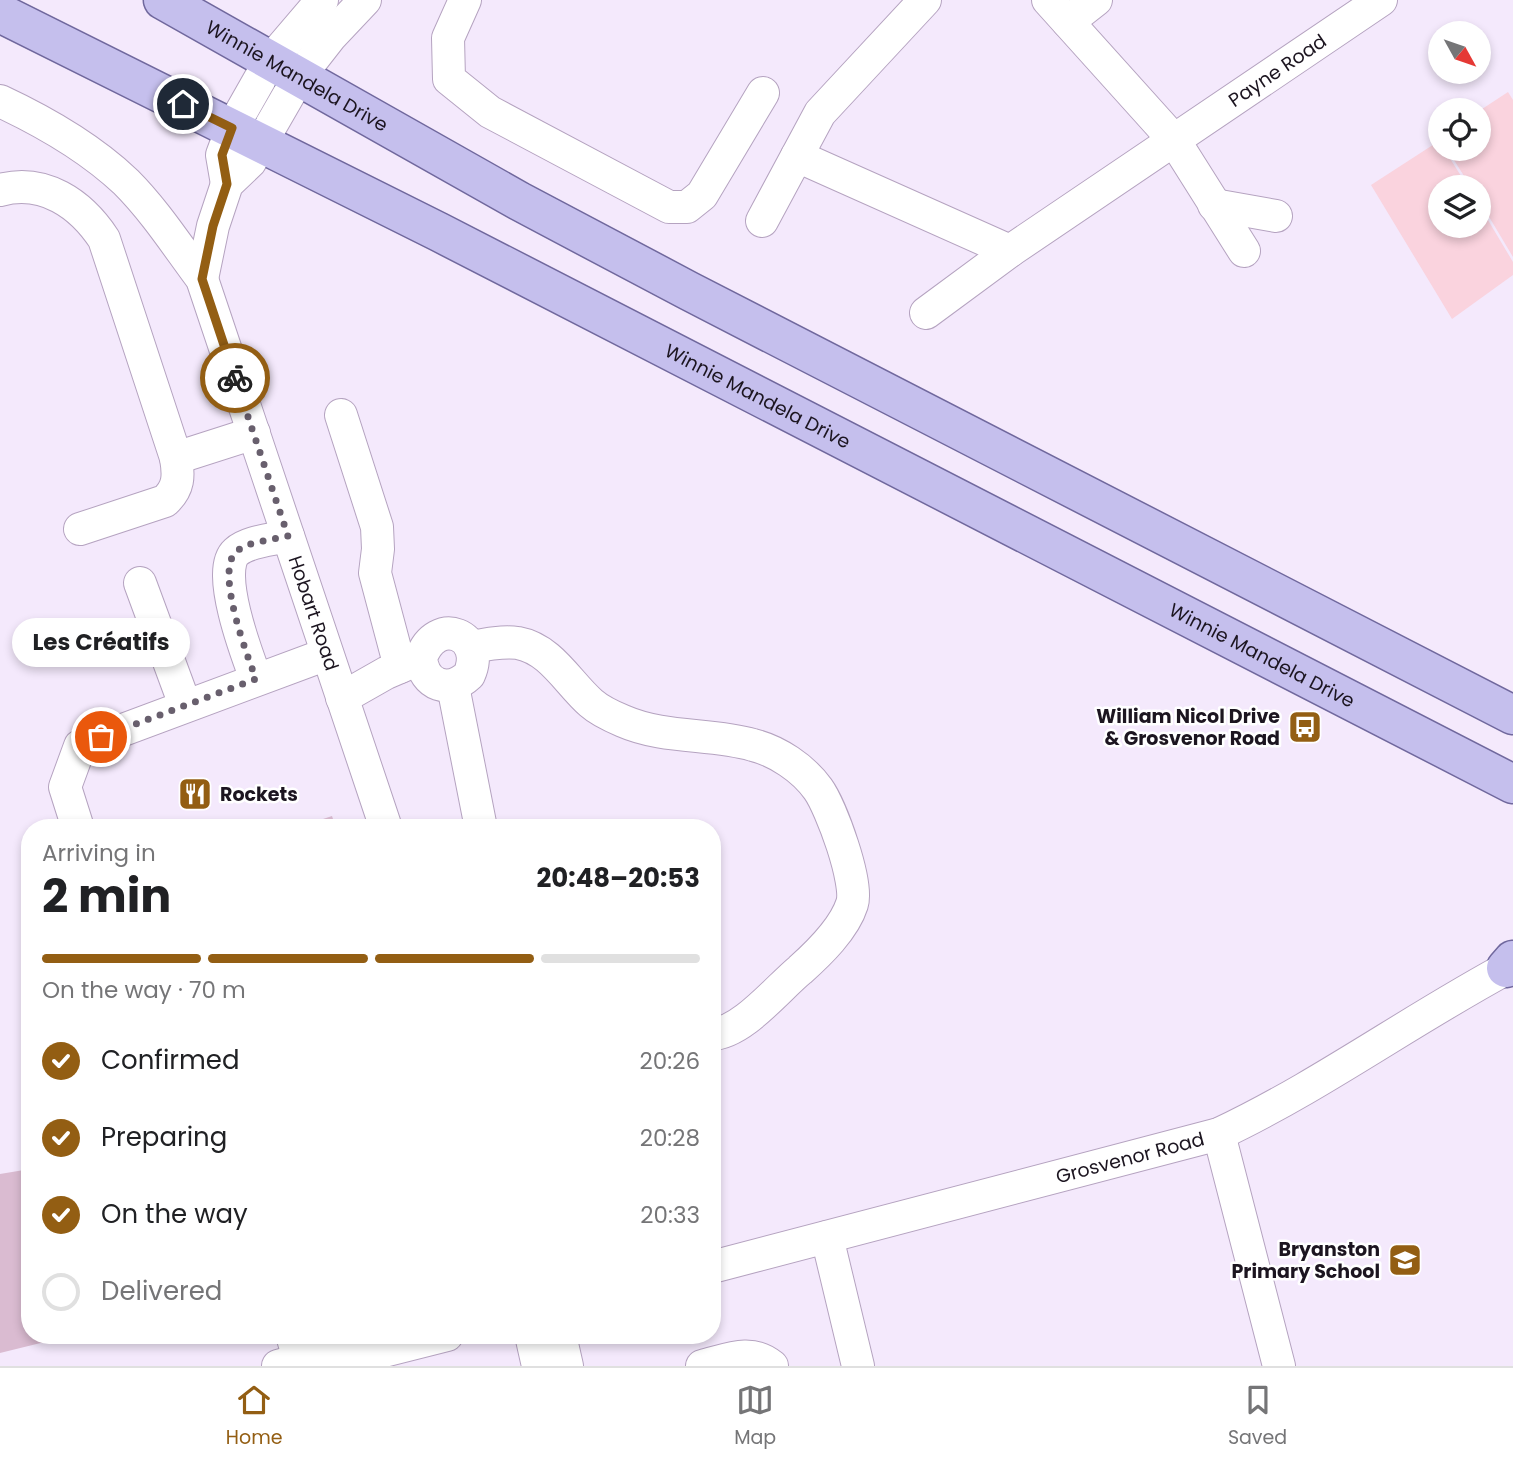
<!DOCTYPE html>
<meta charset="utf-8">
<style>
body{margin:0;font-family:Poppins,sans-serif;background:#f2f2f2;color:#202124;height:100vh;display:flex;flex-direction:column;font-size:26px;white-space:nowrap}
*{box-sizing:border-box;margin:0}
p{font-size:23px;color:#757577}
.icon{flex:none;width:38px;height:38px;fill:none;stroke:currentColor;stroke-width:2;stroke-linecap:round;stroke-linejoin:round}
.map{position:relative;flex:1;overflow:hidden}
.sheet{position:absolute;left:21px;top:819px;width:700px;height:525px;display:flex;flex-direction:column;background:#fff;border-radius:28px;box-shadow:0 4px 10px #0003}
.sheet>*{flex:none}
.needle{width:46px;rotate:130deg}
.tools{position:absolute;left:1428px;top:21px;display:grid;gap:14px}
.tools a{display:grid;place-items:center;width:63px;height:63px;border-radius:50%;background:#fff;box-shadow:0 4px 10px #0003;font-size:35px}
.pin{position:absolute;display:grid;place-items:center;width:60px;height:60px;color:#fff;margin:-30px;border:4px solid #fff;border-radius:50%;box-shadow:0 2px 7px #0007}
.courier{position:absolute;display:grid;place-items:center;width:70px;height:70px;margin:-35px;border:5px solid #935e13;border-radius:50%;background:#fff;color:#222;box-shadow:0 2px 9px #0007}
.bubble{position:absolute;height:49px;border-radius:24px;background:#fff;box-shadow:0 4px 10px #0003;font-size:23px;font-weight:700;line-height:49px;text-align:center}
.summary em{font-style:normal;font-weight:700}
.summary div{display:flex;flex-direction:column-reverse}
.summary{display:flex;align-items:center;justify-content:space-between;height:119px;padding:0 21px}
h1{font-size:46px;font-weight:700;line-height:52px}
.bar{display:grid;grid-template-columns:repeat(4,1fr);gap:10px 7px;align-content:center;height:84px;padding:0 21px}
.bar i{height:9px;border-radius:5px;background:#e0e0e0}
.bar .current{background:#935e13}
.bar p{grid-column:span 4}
ol{padding:0 21px;list-style:none}
li{display:flex;align-items:center;gap:21px;height:77px}
li p{margin-inline-start:auto}
li .icon{padding:7px;border-radius:50%;background:#935e13;color:#fff;stroke-width:4}
li:last-child{color:#757577}
li i{width:38px;height:38px;border:4px solid #e0e0e0;border-radius:50%}
.dock{display:flex;justify-content:space-around;align-items:center;height:98px;border-top:2px solid #e0e0e0;background:#fff;font-size:19px;color:#757577}
.dock a{display:grid;justify-items:center;gap:4px}
.dock .current{color:#935e13}
.map>svg:first-child{display:block}
</style>
<div class="map">
<svg width="1513" height="1366" viewBox="0 0 1513 1366">
<rect width="100%" height="100%" fill="#f4e9fc"/>
<!-- green -->
<path fill="#fad3de" d="M1508 92 1513 100V257L1479 200V187H1471L1447 149H1479V111Z
M1439 141 1440 149H1444L1468 187H1440V226H1479V205L1513 262V275L1452 319 1371 185Z"/>
<!-- building -->
<path fill="#dabbd1" d="M332 816 336 828H299V827Z
M30 1169V1335L69 1336 0 1353V1174Z"/>
<g fill="none" stroke-linecap="round" stroke-linejoin="round">
<defs>
<g id="minor">
<path d="M465 0 448 38 449 79 490 112 669 207H687L702 195 763 93"/>
<path d="M1048 0 1174 140 1244 251"/>
<path d="M1068 22 1096 0"/>
<path id="s1" d="M0 101C45 122 89 147 126 182 155 211 178 247 202 279L386 828"/>
<path d="M797 156 1010 251"/>
<path d="M227 184 222 155 232 128 270 61 322 0"/>
<path d="M0 190C44 178 81 204 104 239L176 458C179 476 179 488 165 501L80 529"/>
<path d="M1214 205 1276 216"/>
<path d="M762 221 820 113 925 0"/>
<path d="M202 279 213 226 227 184 250 162 299 77 331 36 365 0"/>
<path id="s2" d="M926 313 1010 251 1381 0"/>
<path d="M341 415 377 527 378 549 375 573 400 667"/>
<path d="M176 458 254 433"/>
<path d="M140 583 185 705"/>
<path d="M471 647C487 644 503 641 518 643 551 649 568 683 591 703 600 711 611 716 623 721 664 739 711 733 753 745 777 751 803 768 818 789 831 807 859 883 852 904 844 929 819 953 800 970 777 989 742 1033 712 1034"/>
<path d="M256 679C247 655 215 571 236 552 248 541 272 540 288 536"/>
<path d="M453 686 481 828"/>
<path d="M342 698 386 673 421 658C436 614 487 635 469 675 449 694 424 686 421 658"/>
<path d="M78 828 65 787 80 746 327 654"/>
<path d="M1219 1134 1279 1366"/>
<path d="M827 1237 858 1366"/>
<path id="s3" d="M712 1267 1219 1134C1321 1086 1413 1018 1513 965"/>
<path d="M292 1335 301 1366"/>
<path d="M531 1335 538 1366"/>
<path d="M560 1335 567 1366"/>
<path d="M278 1366 325 1353 364 1356 447 1335"/>
<path d="M702 1366C727 1360 751 1348 772 1366"/>
</g>
<g id="major">
<path id="s4" d="M163 0 519 201 689 291 1513 715"/>
<path id="s5" d="M0 13 439 232 1513 784"/>
<path d="M1506 968 1513 960"/>
</g>
</defs>
<!-- minor casing -->
<use href="#minor" stroke="#b5a3c0" stroke-width="34"/>
<!-- major casing -->
<use href="#major" stroke="#70689d" stroke-width="41"/>
<!-- minor -->
<use href="#minor" stroke="#fff" stroke-width="32"/>
<!-- major -->
<use href="#major" stroke="#c5bfed" stroke-width="38"/>
</g>
<g fill="none" stroke-linecap="round" stroke-linejoin="round">
<!-- done -->
<path stroke="#685f6d" stroke-width="7" stroke-dasharray="0 12.6" d="M101 737 256 679C247 655 215 571 236 552 248 541 273 540 288 536L235 378"/>
<!-- route -->
<path stroke="#935e13" stroke-width="9" d="M183 104 232 128 222 155 227 184 213 226 202 279 235 378"/>
</g>
<!-- icons -->
<defs>
<symbol id="bus-square" viewBox="-11 -11 22 22"><rect x="-9" y="-9" width="18" height="18" rx="4" fill="#935e13" stroke="#fff"/><path d="M-5-6H5V4H4V6H2V4H-2V6H-4V4H-5ZM-3.5-4V0h7V-4ZM-3.5 1.2v1.5H-2V1.2ZM2 1.2v1.5H3.5V1.2Z" fill="#fff"/></symbol>
<symbol id="restaurant-square" viewBox="-11 -11 22 22"><rect x="-9" y="-9" width="18" height="18" rx="4" fill="#935e13" stroke="#fff"/><path d="M-5-6h1v4h1v-4h1v4h1v-4h1v5L-1.5 .5V6h-2V.5L-5-1ZM5-6V6H3V1.5H1.5Q1.5-4 5-6Z" fill="#fff"/></symbol>
<symbol id="school-square" viewBox="-11 -11 22 22"><rect x="-9" y="-9" width="18" height="18" rx="4" fill="#935e13" stroke="#fff"/><path d="M0-5L7-2L0 1L-7-2ZM-4 1L0 2.5L4 1V4Q0 6-4 4Z" fill="#fff"/></symbol>
</defs>
<g fill-rule="evenodd">
<use href="#bus-square" x="1286" y="708" width="38" height="38"/>
<use href="#restaurant-square" x="176" y="775" width="38" height="38"/>
<use href="#school-square" x="1386" y="1241" width="38" height="38"/>
</g>
<g text-anchor="middle" dominant-baseline="central" stroke-width="5" stroke-linejoin="round" paint-order="stroke">
<!-- street labels -->
<g font-size="19" fill="#1c1520" stroke="#fff">
<text stroke="none"><textPath href="#s2" startOffset="427">Payne Road</textPath></text>
<text stroke="none"><textPath href="#s4" startOffset="154">Winnie Mandela Drive</textPath></text>
<text stroke="none"><textPath href="#s5" startOffset="849">Winnie Mandela Drive</textPath></text>
<text stroke="none"><textPath href="#s1" startOffset="626">Hobart Road</textPath></text>
<text stroke="none"><textPath href="#s5" startOffset="1416">Winnie Mandela Drive</textPath></text>
<text stroke="none"><textPath href="#s3" startOffset="432">Grosvenor Road</textPath></text>
</g>
<!-- poi labels -->
<g font-size="19" font-weight="bold" fill="#1c1520" stroke="#fff" text-anchor="end">
<text x="1280" y="716">William Nicol Drive<tspan x="1280" dy="22">&amp; Grosvenor Road</tspan></text>
<text x="220" y="794" text-anchor="start">Rockets</text>
<text x="1380" y="1249">Bryanston<tspan x="1380" dy="22">Primary School</tspan></text>
</g>
</g>
</svg>
<div class="tools">
<a><svg class="needle" viewBox="-14 -14 28 28"><path d="M0-13l5 13h-10z" fill="#e53935"/><path d="M0 13l5-13h-10z" fill="#757577"/></svg></a>
<a><svg class="icon" aria-label="locate" viewBox="0 0 24 24"><circle cx="12" cy="12" r="6"/><path d="M12 2v4M12 18v4M2 12h4M18 12h4"/></svg></a>
<a><svg class="icon" aria-label="layers" viewBox="0 0 24 24"><path d="M12 4l9 5-9 5-9-5zM3 14l9 5 9-5"/></svg></a>
</div>
<div class="pin" style="left:101px;top:737px;background:#ea580c"><svg class="icon" aria-label="bag" viewBox="0 0 24 24"><path d="M5 8h14l-1 12H6zM9 8a3 3 0 0 1 6 0"/></svg></div>
<div class="pin" style="left:183px;top:104px;background:#1f2937"><svg class="icon" aria-label="home" viewBox="0 0 24 24"><path d="M3 11l9-7 9 7M6 9v11h12V9"/></svg></div>
<div class="courier" style="left:235px;top:378px"><svg class="icon" aria-label="bike" viewBox="0 0 24 24"><circle cx="6" cy="16" r="4"/><circle cx="18" cy="16" r="4"/><path d="M6 16l4-8h5l3 8M10 8l3 8H6M13 5h3"/></svg></div>
<div class="bubble" style="left:12px;top:618px;width:178px">Les Créatifs</div>
<section class="sheet">
<div class="summary"><div><h1>2 min</h1><p>Arriving in</p></div><em>20:48–20:53</em></div>
<div class="bar"><i class="current"></i><i class="current"></i><i class="current"></i><i></i><p>On the way · 70 m</p></div>
<ol>
<li><svg class="icon" aria-label="check" viewBox="0 0 24 24"><path d="M5 12l5 5 9-10"/></svg>Confirmed<p>20:26</p></li>
<li><svg class="icon" aria-label="check" viewBox="0 0 24 24"><path d="M5 12l5 5 9-10"/></svg>Preparing<p>20:28</p></li>
<li><svg class="icon" aria-label="check" viewBox="0 0 24 24"><path d="M5 12l5 5 9-10"/></svg>On the way<p>20:33</p></li>
<li><i></i>Delivered</li>
</ol>
</section>
</div>
<nav class="dock">
<a class="current"><svg class="icon" aria-label="home" viewBox="0 0 24 24"><path d="M3 11l9-7 9 7M6 9v11h12V9"/></svg>Home</a>
<a><svg class="icon" aria-label="map" viewBox="0 0 24 24"><path d="M3 6l6-2 6 2 6-2v14l-6 2-6-2-6 2zM9 4v14M15 6v14"/></svg>Map</a>
<a><svg class="icon" aria-label="saved" viewBox="0 0 24 24"><path d="M7 4h10v16l-5-4-5 4z"/></svg>Saved</a>
</nav>
